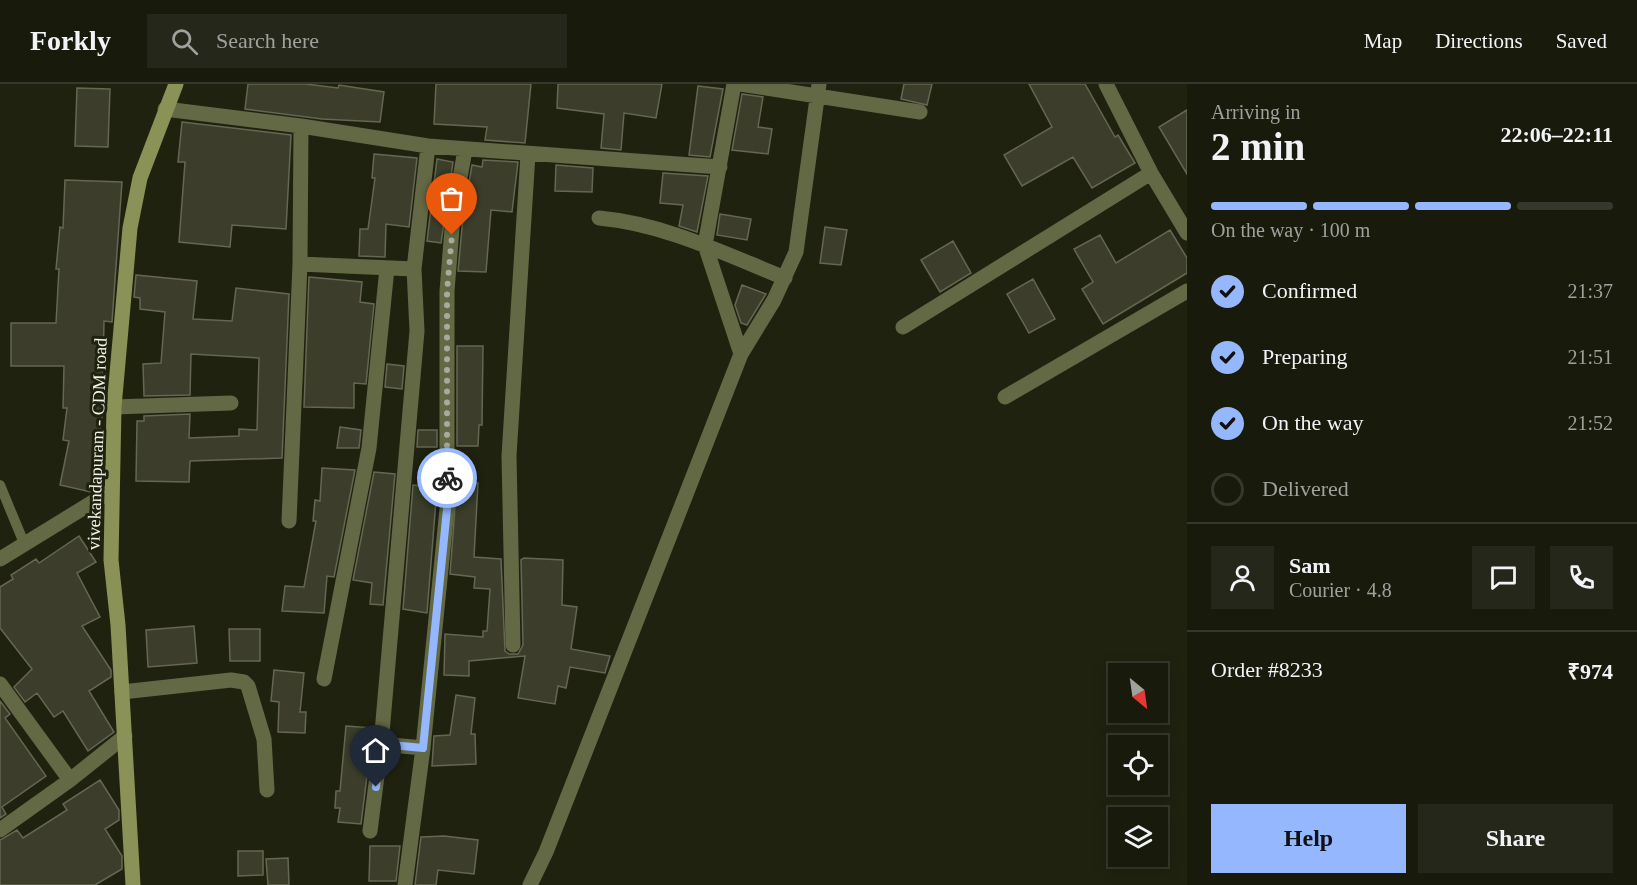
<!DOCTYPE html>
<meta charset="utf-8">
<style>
body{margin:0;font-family:Georgia,serif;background:#25271a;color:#f1f3f6;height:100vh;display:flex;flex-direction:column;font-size:22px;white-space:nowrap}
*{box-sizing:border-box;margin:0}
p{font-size:20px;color:#9fa19d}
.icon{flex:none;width:33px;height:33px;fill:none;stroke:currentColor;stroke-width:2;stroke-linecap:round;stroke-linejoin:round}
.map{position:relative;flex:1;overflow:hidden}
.drawer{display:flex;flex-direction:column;background:#181a0c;width:450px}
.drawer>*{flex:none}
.needle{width:39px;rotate:151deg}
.buttons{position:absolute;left:1108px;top:579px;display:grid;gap:12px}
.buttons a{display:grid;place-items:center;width:60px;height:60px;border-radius:0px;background:#181a0c;box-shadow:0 3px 15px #0003,0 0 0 2px #36382d;font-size:30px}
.pin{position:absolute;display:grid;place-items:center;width:51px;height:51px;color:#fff;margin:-62px -26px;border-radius:50% 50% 50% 0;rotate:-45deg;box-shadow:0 0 6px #0007}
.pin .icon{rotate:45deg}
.courier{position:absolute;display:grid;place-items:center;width:60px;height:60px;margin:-30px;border:4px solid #94b7fd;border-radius:50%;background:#fff;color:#222;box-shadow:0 2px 8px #0007}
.headline em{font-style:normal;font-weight:800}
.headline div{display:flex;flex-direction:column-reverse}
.headline{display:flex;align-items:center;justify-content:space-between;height:102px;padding:0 24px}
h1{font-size:39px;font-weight:800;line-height:45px}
.bar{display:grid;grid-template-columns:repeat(4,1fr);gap:9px 6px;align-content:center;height:72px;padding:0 24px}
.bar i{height:8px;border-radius:4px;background:#36382d}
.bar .active{background:#94b7fd}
.bar p{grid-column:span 4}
.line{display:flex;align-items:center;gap:15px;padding:0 24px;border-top:2px solid #36382d}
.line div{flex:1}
.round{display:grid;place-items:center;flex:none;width:63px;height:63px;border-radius:0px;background:#25271a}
ol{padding:0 24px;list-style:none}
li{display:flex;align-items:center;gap:18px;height:66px}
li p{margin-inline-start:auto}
li .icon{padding:6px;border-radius:50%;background:#94b7fd;color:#111;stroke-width:4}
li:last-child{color:#9fa19d}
li i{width:33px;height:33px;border:3px solid #36382d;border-radius:50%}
.cta{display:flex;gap:12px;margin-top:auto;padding:12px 24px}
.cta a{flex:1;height:69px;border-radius:0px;background:#94b7fd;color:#111;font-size:24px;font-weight:800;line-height:69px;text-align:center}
.cta a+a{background:#25271a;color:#f1f3f6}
header{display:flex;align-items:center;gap:36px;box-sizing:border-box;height:84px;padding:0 30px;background:#181a0c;border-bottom:2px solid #36382d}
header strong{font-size:28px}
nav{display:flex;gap:33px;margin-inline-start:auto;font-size:21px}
.search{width:420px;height:54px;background:#25271a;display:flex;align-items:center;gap:15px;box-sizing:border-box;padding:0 21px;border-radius:0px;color:#9fa19d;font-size:22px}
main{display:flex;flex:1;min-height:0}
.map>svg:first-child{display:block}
</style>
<header>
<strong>Forkly</strong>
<div class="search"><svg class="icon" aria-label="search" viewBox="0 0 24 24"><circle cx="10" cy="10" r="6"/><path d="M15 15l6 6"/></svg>Search here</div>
<nav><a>Map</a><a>Directions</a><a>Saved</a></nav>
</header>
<main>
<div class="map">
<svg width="1187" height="801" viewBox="0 0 1187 801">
<rect width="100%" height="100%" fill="#202210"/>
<!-- building -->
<path fill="#3c3e2b" stroke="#646752" stroke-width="1.5" d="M248 0H306L338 4 339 1 384 8 380 38 322 35 245 25Z
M436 0H531L525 59 485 56 487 43 434 40Z
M558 0H662L656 34 624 29 621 66 601 64 604 30 557 24Z
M904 0H932L927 21 901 15Z
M1029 0H1085L1115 53 1118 51 1135 79 1092 104 1073 73 1022 102 1004 71 1052 43Z
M698 2 723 5 710 73 689 71Z
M77 4 110 5 108 63 75 62Z
M742 10 763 13 758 43 772 45 768 70 732 66Z
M1187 26V90L1159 43Z
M182 38 291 51 286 145 232 141 230 163 179 158 185 78H178Z
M374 70 417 74 409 143 386 140 385 173 359 172 360 145H368L375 94H372Z
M437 75 453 78 441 159 427 157Z
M483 76 518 78 512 128 491 126 486 188 458 187 463 133 472 81 482 83Z
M556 81 593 84 592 108 555 107Z
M663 89 708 92 697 148 679 142 683 121 660 119Z
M65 96 122 98 112 238 104 237 102 335 98 367 103 368 95 405 91 408 60 401 69 357 63 356 67 324H63L64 282H11V239H56L59 185H56L60 143 63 144Z
M720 130 751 135 747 156 717 151Z
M825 143 847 146 841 181 820 179Z
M1170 146 1187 174V189L1103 240 1082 205 1093 198 1074 165 1100 151 1116 179Z
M953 157 971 189 940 208 921 176Z
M136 191 197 197 193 235 232 237 236 204 289 210 282 374 190 377 189 398 136 397 137 337H144V332L190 330 189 354 239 352V345L257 346 259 274 191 270 190 311 144 312 143 280 161 279 165 228 140 225V214L134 213Z
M309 193 362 198 360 218 374 220 366 300 354 299V324L304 323Z
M1033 195 1055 235 1029 249 1007 210Z
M742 201 766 210 747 241 741 239 735 221Z
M457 262H483L482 341H479L478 362H457Z
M387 280 404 282 402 305 385 303Z
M340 343 361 346 359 364H337Z
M418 346H437V363H417Z
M322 384 355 386 334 493 327 492 324 529 282 527 285 502 304 503 316 437H313L315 416 320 417Z
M374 388 395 390 383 521 370 520 372 499 353 496Z
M457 397 478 399 474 473 501 475 505 567 509 570H518L523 561 521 476 524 474 563 476 562 521 577 523 571 565 610 572 605 589 570 583 566 604 558 602 555 620 518 614 525 572 469 577V592L444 591 445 550 483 553V547H487L490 505 474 504 475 493 450 490Z
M413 401 437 404 427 529 403 525Z
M79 452 96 478 77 489 100 533 82 542 111 586V593L89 607 114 648 88 667 63 627 54 633 37 609 25 618 14 603 32 585 0 544V503L13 495 11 491 36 475 39 479Z
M194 542 197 579 148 583 146 546Z
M229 545H260V577H230Z
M274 586 304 589 300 628H306L305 649 278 648 279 618 271 617Z
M456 611 475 614 471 650H475L476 680 432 682 434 652 450 651Z
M0 617 10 630 5 634 46 692 2 723 6 730 0 734Z
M346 642 373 644 361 740 338 738 340 724H335L336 707H340Z
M100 696 119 726V736L105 745 122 772V785L95 801H0V756L17 746 23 754 67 726 63 720Z
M444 752 478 756 474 790 438 786 436 801H415L421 753Z
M370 762H400L396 797H369Z
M238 767H263V791L238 792Z
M288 774 289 801H268L266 775Z"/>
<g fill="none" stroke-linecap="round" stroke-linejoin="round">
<!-- lane -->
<path stroke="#646945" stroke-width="10" d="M0 401 24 459"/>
<!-- street -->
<path stroke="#646945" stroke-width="15" d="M740 0 920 28
M1106 0 1151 89 1187 149
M165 25 301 42 428 62 720 83
M599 134C665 140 725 170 785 194
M300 180 414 185
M903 243 1151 89
M741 270 774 216 796 168 819 0
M1005 313 1187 207
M114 323 231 319
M289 437 300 180 301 42
M0 475 111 407
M513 561 509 372 528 70
M324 595 369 364 387 184
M0 600 70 696
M122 608 231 596 244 598 248 602 264 655 267 706
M381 660 423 664
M0 746 70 696 125 652
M370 747 381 660 417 247 414 185 428 62
M405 801 423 664 447 425V207L453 132 465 66
M530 801 546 768 741 270 705 161 734 0"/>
<!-- secondary -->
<path stroke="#8b9257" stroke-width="15" d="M133 801 118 541 111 476 114 323 130 144 140 94 176 0"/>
</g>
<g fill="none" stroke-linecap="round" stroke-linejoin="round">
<!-- done -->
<path stroke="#a8aa9c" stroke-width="6" stroke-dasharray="0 10.8" d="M447 394V207L452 151"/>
<!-- route -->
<path stroke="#94b7fd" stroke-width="8" d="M376 703 381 660 423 664 447 425V394"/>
</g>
<g text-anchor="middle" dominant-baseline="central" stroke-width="6" stroke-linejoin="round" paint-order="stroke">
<!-- street labels -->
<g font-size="18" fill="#f2f4e8" stroke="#202210">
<text transform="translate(97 360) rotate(-88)">vivekandapuram - CDM road</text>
</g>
</g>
</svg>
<div class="buttons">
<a><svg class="needle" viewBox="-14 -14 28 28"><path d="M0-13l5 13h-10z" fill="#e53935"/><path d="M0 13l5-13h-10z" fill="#9fa19d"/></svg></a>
<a><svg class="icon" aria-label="locate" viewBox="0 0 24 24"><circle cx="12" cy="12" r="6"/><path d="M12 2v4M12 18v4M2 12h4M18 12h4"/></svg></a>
<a><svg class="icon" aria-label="layers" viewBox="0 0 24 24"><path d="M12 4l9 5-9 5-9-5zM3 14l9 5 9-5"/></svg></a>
</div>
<div class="pin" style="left:452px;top:151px;background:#ea580c"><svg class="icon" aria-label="bag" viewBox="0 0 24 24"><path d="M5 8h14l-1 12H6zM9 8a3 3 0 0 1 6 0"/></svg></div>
<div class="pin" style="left:376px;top:703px;background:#1f2937"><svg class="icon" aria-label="home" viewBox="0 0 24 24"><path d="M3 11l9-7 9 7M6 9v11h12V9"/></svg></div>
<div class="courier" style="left:447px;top:394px"><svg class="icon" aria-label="bike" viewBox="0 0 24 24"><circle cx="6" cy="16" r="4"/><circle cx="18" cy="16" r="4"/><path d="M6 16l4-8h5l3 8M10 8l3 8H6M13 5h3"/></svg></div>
</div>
<section class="drawer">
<div class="headline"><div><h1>2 min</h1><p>Arriving in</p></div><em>22:06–22:11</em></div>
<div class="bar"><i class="active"></i><i class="active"></i><i class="active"></i><i></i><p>On the way · 100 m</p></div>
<ol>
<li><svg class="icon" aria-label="check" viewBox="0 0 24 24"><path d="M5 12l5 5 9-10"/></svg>Confirmed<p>21:37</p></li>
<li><svg class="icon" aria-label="check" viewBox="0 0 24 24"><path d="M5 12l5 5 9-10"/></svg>Preparing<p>21:51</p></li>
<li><svg class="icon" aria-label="check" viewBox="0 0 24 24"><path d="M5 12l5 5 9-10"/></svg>On the way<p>21:52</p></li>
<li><i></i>Delivered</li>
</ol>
<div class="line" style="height:108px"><a class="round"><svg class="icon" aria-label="person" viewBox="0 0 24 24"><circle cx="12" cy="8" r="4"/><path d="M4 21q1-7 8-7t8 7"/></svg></a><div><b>Sam</b><p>Courier · 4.8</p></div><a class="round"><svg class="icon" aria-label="chat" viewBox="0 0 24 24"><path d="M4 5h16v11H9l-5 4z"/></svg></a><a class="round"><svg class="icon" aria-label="phone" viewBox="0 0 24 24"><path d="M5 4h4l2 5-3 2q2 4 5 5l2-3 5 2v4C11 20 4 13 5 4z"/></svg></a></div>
<div class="line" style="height:78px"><div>Order #8233</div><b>₹974</b></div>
<div class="cta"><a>Help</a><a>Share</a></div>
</section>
</main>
